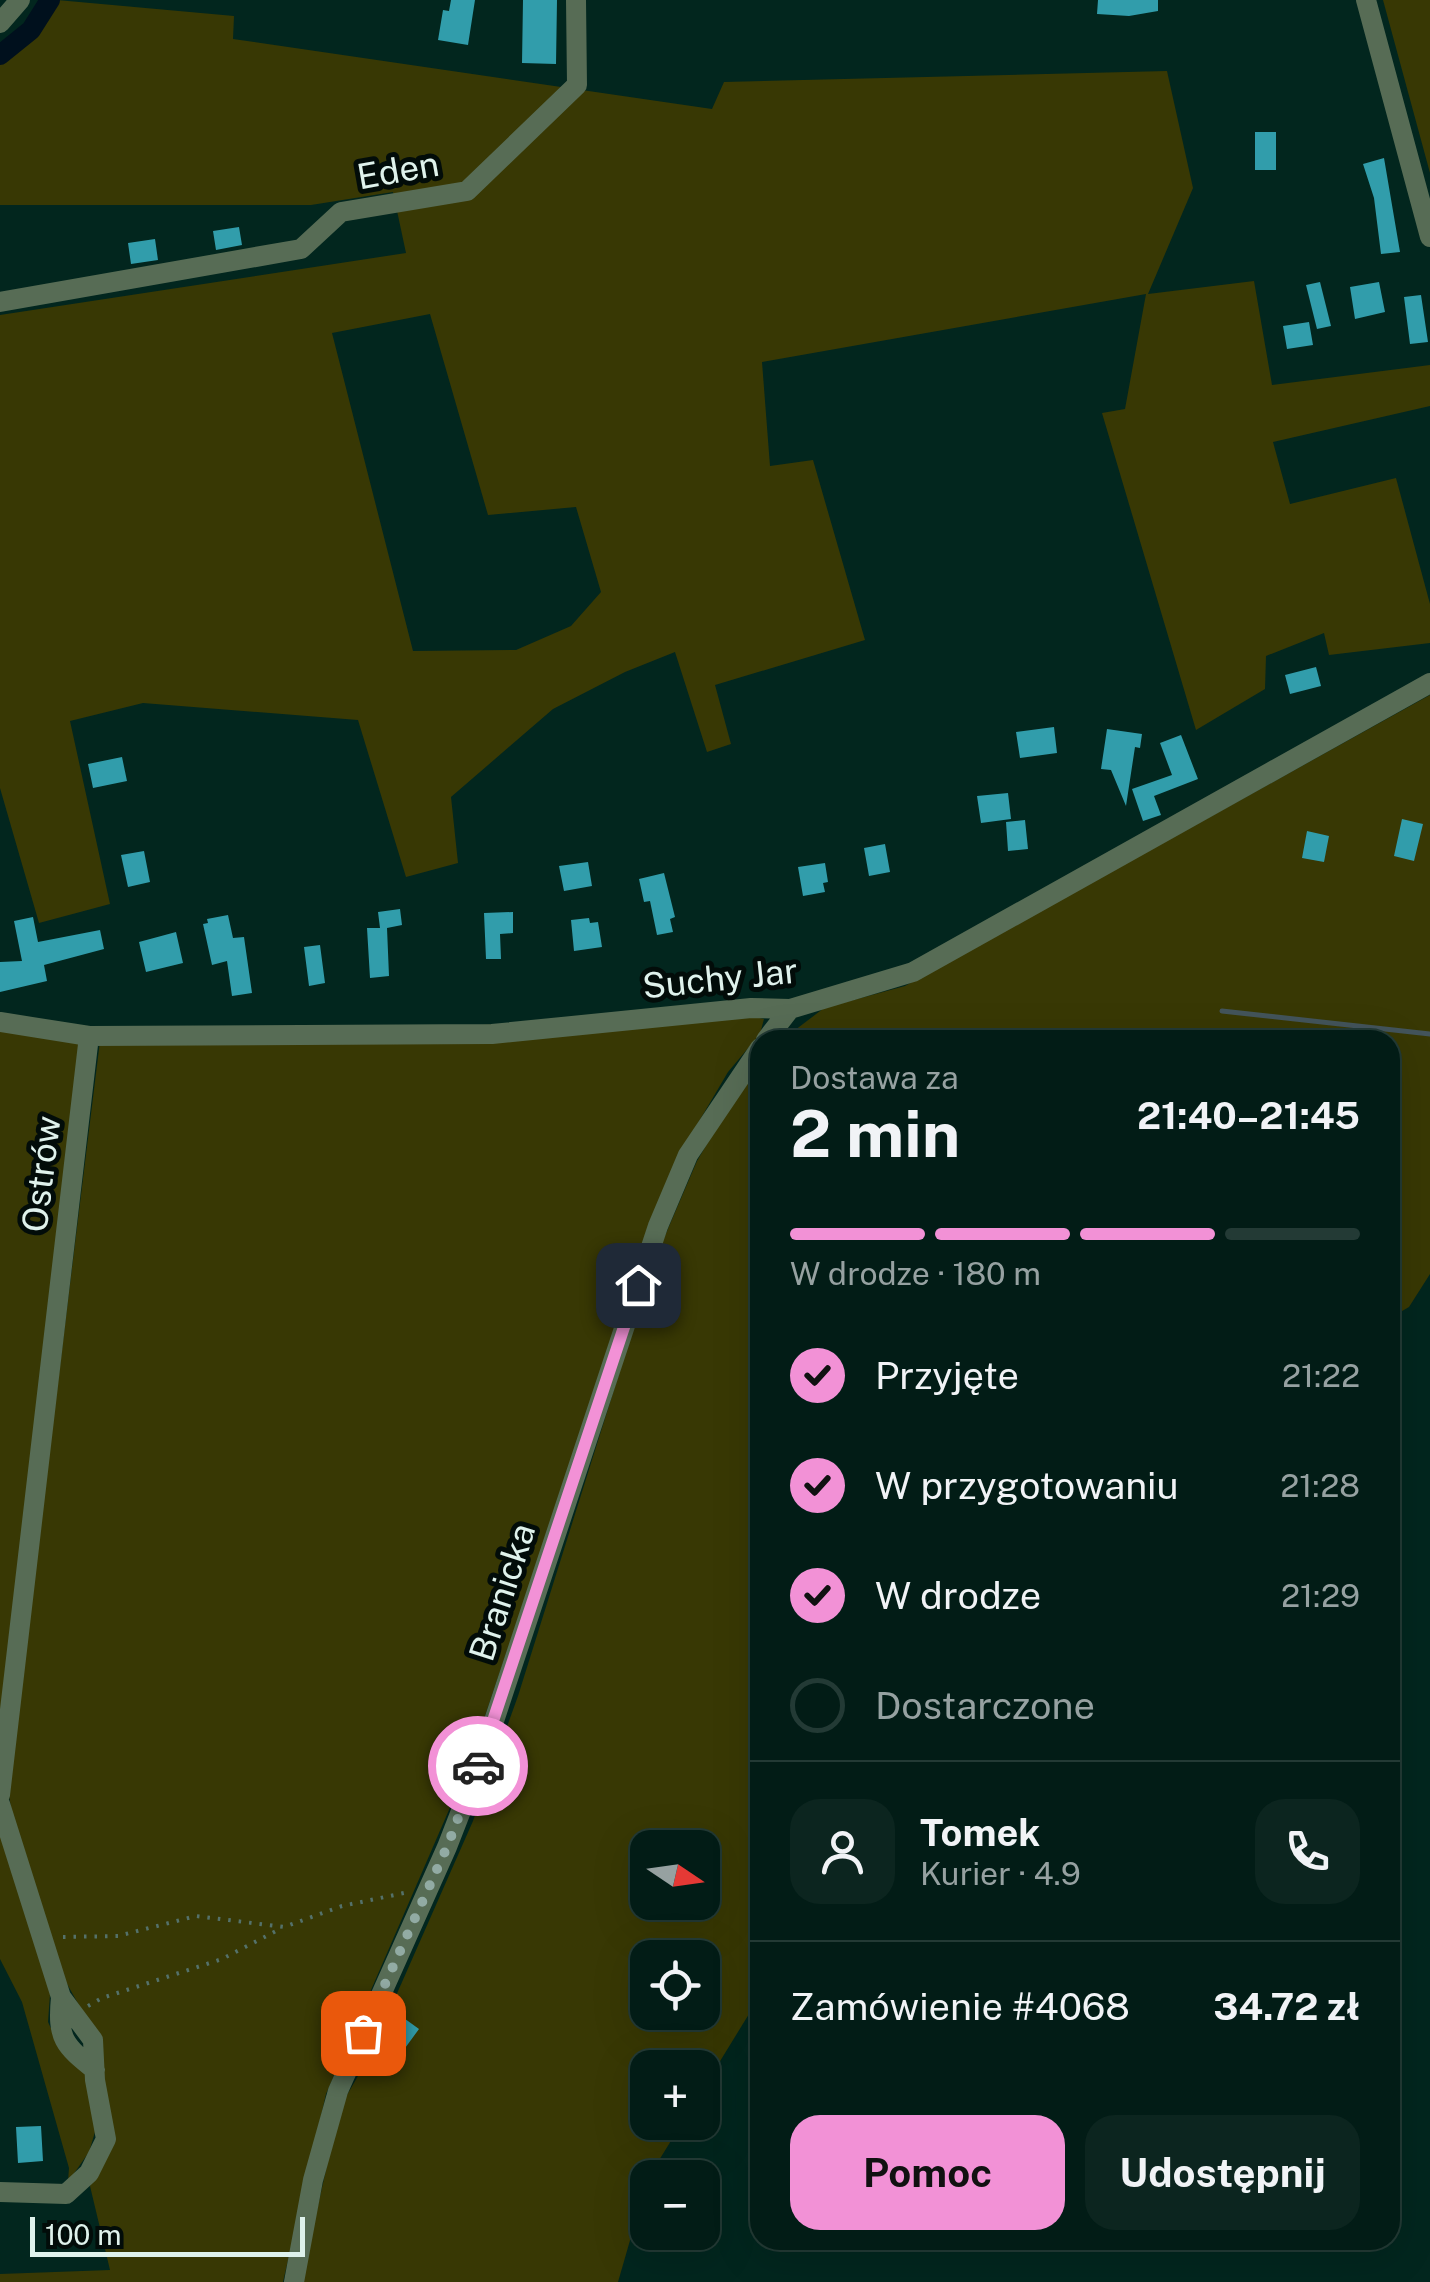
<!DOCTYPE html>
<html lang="pl">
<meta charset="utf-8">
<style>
body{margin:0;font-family:"Public Sans",sans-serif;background:#0c251f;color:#f1f3f6;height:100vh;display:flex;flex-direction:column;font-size:38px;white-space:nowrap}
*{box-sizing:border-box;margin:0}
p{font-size:32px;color:#96a1a1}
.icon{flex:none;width:55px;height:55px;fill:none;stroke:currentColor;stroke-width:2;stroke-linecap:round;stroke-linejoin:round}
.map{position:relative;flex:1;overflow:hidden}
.panel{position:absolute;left:750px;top:1030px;width:650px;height:1220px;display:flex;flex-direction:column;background:#021c16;border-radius:30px;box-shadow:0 10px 40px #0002,0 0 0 2px #233a35}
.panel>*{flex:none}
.needle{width:65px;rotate:103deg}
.buttons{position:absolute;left:630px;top:1830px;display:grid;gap:20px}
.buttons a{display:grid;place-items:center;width:90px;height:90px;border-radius:20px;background:#021c16;box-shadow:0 10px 40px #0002,0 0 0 2px #233a35;font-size:50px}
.scale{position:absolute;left:30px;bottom:25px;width:275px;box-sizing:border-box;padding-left:10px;border:5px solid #dff2ec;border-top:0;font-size:28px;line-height:35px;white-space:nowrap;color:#dff2ec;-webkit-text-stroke:8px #020c09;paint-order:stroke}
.pin{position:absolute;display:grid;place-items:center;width:85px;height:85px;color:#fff;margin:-42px;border-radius:20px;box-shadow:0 5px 15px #0006}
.courier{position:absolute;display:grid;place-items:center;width:100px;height:100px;margin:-50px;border:8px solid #f291d6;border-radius:50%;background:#fff;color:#222;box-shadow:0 2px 12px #0007}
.headline em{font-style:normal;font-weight:700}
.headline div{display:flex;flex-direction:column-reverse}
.headline{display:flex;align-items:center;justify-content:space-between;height:170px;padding:0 40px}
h1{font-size:65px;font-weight:700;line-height:75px}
.bar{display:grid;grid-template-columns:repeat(4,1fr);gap:15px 10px;align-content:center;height:120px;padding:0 40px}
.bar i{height:12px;border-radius:8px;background:#233a35}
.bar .selected{background:#f291d6}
.bar p{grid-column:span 4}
.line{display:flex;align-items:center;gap:25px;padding:0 40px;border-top:2px solid #233a35}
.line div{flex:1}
.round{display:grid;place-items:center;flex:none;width:105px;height:105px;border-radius:30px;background:#0c251f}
ol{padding:0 40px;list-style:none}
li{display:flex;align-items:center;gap:30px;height:110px}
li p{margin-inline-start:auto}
li .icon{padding:10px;border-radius:50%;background:#f291d6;color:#111;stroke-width:4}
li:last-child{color:#96a1a1}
li i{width:55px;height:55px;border:5px solid #233a35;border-radius:50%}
.action{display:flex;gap:20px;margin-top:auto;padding:20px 40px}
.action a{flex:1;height:115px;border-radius:30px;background:#f291d6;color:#111;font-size:40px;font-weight:700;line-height:115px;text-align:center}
.action a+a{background:#0c251f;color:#f1f3f6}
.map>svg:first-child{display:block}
</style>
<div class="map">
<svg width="1430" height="2282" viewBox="0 0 1430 2282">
<rect width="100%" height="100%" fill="#02261e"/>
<!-- green -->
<path fill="#383804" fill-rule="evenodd" d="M57 0 234 16 233 39 712 109 724 82 1167 71 1193 188 1148 294 1254 281 1272 385 1430 365V406L1273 442 1290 504 1396 478 1430 604V643L1329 655 1324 633 1266 656 1265 689 1196 730 1102 413 1125 409 1146 294 762 362 770 466 813 460 865 640 715 685 731 744 707 752 675 652 625 672 553 709 451 797 458 863 406 877 358 720 143 703 70 721 110 904 39 923 0 788V315L406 253 393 192 311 205H0V62C26 45 44 29 57 0ZM430 314 488 515 576 507 601 592 571 626 516 650 413 651 332 333Z
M1383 0H1430V173Z
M1430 695V1274L1409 1307 1390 1318V1040H782L824 1008 905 986Z
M742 1014 764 1019 760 1034 728 1072 688 1140 581 1432 468 1766 326 2094 283 2282H0V2274L110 2270 90 2186 114 2140 100 2070V2043L66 1982 12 1816 8 1787 100 1041Z
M0 1027 80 1043 0 1718Z
M760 1066V1996L703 2089 702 2068H648V2122L682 2123 648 2178 618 2282H301L340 2107 369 2057 473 1821 518 1696 655 1259 697 1161 737 1093ZM648 1848H702V1902H648ZM648 1958H702V2012H648Z
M0 1832 51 1981 48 2022 62 2052 90 2077 98 2122 89 2152 68 2182 69 2168 22 2002 0 1959Z"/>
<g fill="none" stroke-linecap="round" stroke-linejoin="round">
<!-- stream -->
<path stroke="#43545b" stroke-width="5" d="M1222 1011 1430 1034"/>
<!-- canal -->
<path stroke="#00101d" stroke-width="20" d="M0 55 31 30 50 0"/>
</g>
<!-- building -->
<path fill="#319dab" d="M451 0H475L468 45 438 40 443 10 449 11Z
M523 0H557L556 64 522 63Z
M1098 0H1158V11L1129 16 1097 14Z
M1255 132H1276V170H1255Z
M1384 158 1400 252 1381 254 1374 198 1363 164Z
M239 227 242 245 216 250 213 231Z
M155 239 158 260 131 264 128 243Z
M1320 282 1331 326 1317 329 1306 285Z
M1379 282 1385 312 1355 319 1350 287Z
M1421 295 1428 342 1410 344 1404 297Z
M1309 322 1313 345 1287 349 1283 326Z
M1316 667 1321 686 1290 694 1285 675Z
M1054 727 1057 753 1020 758 1016 732Z
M1107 729 1142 734 1140 748 1135 747 1126 806 1111 770 1101 769Z
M1181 735 1198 779 1154 796 1161 815 1143 821 1132 789 1172 775 1160 743Z
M122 757 127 781 93 788 88 764Z
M1008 793 1011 819 981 823 977 796Z
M1402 819 1423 824 1414 861 1394 856Z
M1025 820 1028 849 1008 851 1006 822Z
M1307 831 1329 836 1324 862 1302 858Z
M885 844 890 872 869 876 864 848Z
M144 851 150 882 128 887 121 855Z
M588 862 592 886 564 891 559 866Z
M825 863 828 882 823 883 825 892 803 896 798 867Z
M664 873 675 917 670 919 673 932 657 935 650 901 644 902 639 879Z
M400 909 402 925 387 928 389 976 370 978 367 928H380L378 912Z
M513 912V933L500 934 501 959H486L484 913Z
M228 915 233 938 244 937 252 993 232 996 227 961 212 965 203 924 208 923 207 919Z
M33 917 38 942 100 930 104 949 44 965 47 981 0 992V962L22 961 14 921Z
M589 918 590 923 598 922 602 947 574 951 571 920Z
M176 932 183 963 146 972 139 942Z
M320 945 325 983 309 986 304 947Z
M401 2016 419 2029 400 2055 382 2042Z
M41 2126 43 2161 18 2163 16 2127Z"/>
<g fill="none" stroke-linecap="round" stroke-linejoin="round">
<!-- path -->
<path stroke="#54716a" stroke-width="4" stroke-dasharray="2.5 8" stroke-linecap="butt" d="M63 1937 118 1936 196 1916 284 1927 342 1906 404 1893
M88 2006 102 1998 222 1959 282 1928"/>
<!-- minor -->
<path stroke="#576c55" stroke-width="20" d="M1366 0 1430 237
M0 23 20 0
M0 302 301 249 341 212 467 191 577 85 576 0
M0 1022 89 1036 492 1034 751 1008 790 1009 913 972 1430 683
M766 1040 790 1009
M0 1795 89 1036
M0 1804 61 1997 93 2040 95 2080 106 2139 89 2173 66 2194 0 2192
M61 1997C57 2039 64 2045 95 2070
M294 2282 313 2180 338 2091 447 1847 482 1757 658 1226 688 1155 760 1048"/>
</g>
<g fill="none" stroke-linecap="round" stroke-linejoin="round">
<!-- done -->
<path stroke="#92aba4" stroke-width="10" stroke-dasharray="0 18" d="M363 2033 447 1847 478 1766"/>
<!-- route -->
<path stroke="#f291d6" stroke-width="12" d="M478 1766 638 1285"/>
</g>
<g text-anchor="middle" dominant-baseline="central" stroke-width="10" stroke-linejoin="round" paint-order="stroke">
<!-- street labels -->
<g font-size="35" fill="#dff2ec" stroke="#020c09">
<text transform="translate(398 170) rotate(-10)">Eden</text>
<text transform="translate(720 978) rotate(-6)">Suchy Jar</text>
<text transform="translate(41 1174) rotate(-83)">Ostrów</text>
<text transform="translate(502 1592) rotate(-72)">Branicka</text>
</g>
</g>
</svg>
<div class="buttons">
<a><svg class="needle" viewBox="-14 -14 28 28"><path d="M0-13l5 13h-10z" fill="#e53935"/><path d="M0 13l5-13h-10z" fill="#96a1a1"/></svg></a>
<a><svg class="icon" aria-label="locate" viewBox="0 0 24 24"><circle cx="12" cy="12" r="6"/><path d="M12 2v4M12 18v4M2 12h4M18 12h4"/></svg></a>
<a>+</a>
<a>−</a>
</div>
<div class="scale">100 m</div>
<div class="pin" style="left:363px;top:2033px;background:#ea580c"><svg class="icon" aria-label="bag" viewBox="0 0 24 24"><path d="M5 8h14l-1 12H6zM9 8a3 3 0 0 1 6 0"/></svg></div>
<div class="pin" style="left:638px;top:1285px;background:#1f2937"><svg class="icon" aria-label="home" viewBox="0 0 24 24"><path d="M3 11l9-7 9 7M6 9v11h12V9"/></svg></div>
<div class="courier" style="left:478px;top:1766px"><svg class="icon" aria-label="car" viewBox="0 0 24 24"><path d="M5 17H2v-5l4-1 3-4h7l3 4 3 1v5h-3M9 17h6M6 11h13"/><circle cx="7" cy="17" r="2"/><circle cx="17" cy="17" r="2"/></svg></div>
<section class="panel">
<div class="headline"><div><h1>2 min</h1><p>Dostawa za</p></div><em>21:40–21:45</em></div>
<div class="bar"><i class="selected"></i><i class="selected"></i><i class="selected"></i><i></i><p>W drodze · 180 m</p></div>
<ol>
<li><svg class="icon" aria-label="check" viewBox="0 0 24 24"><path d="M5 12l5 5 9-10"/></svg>Przyjęte<p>21:22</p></li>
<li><svg class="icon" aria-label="check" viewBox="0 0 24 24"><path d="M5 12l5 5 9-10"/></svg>W przygotowaniu<p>21:28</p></li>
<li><svg class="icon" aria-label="check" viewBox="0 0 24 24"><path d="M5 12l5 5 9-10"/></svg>W drodze<p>21:29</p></li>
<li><i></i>Dostarczone</li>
</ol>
<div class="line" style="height:180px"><a class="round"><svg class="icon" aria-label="person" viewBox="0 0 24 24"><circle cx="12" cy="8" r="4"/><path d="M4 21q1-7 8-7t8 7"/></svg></a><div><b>Tomek</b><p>Kurier · 4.9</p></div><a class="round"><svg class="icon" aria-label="phone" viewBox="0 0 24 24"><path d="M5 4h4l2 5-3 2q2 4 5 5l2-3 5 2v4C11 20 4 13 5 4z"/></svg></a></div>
<div class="line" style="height:130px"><div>Zamówienie #4068</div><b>34.72 zł</b></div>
<div class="action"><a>Pomoc</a><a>Udostępnij</a></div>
</section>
</div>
